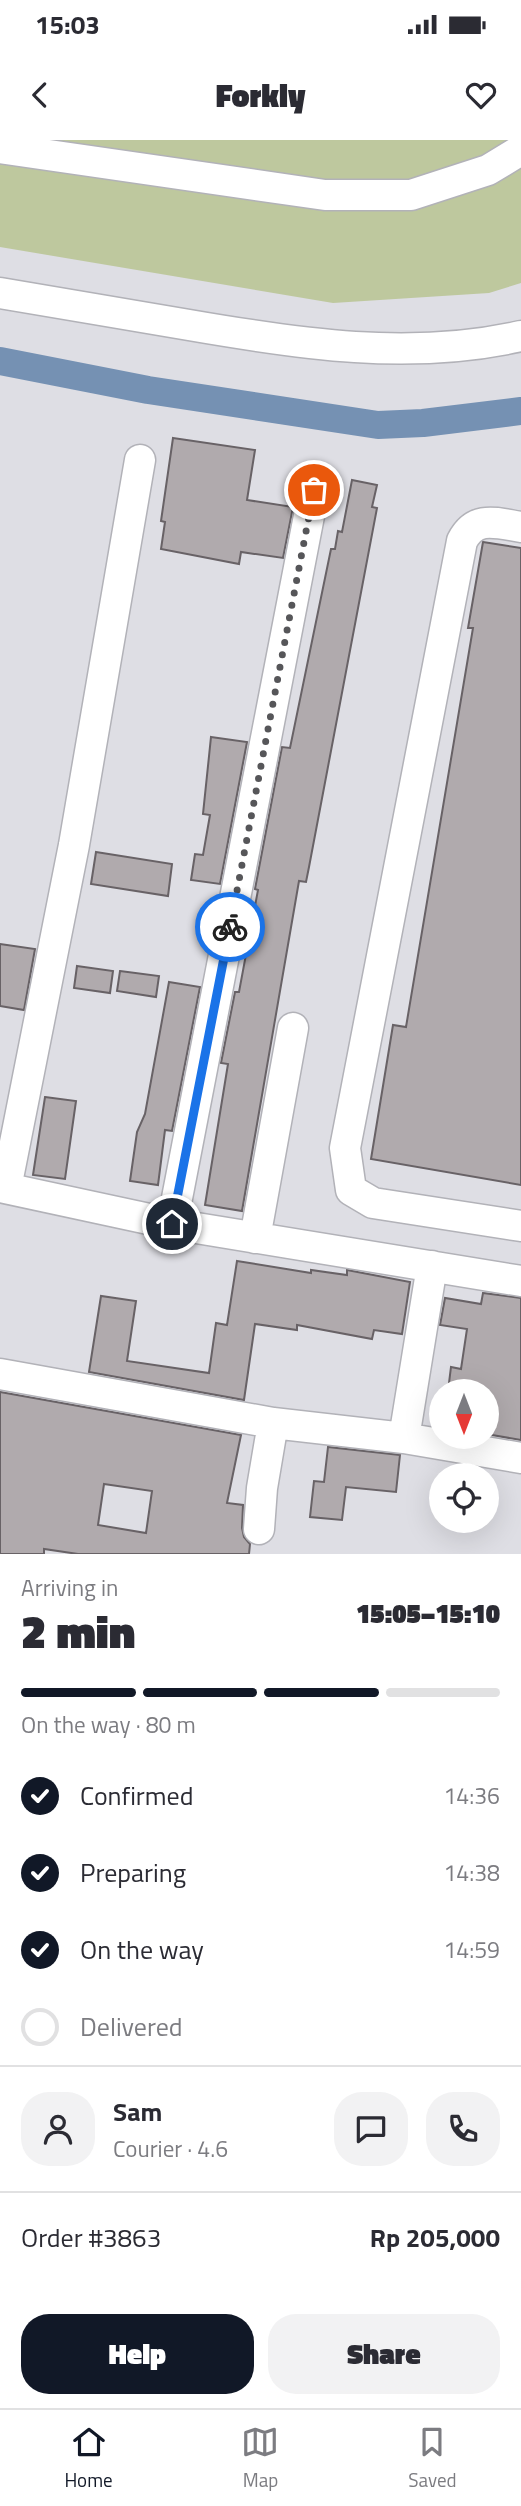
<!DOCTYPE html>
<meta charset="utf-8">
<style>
body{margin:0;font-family:"Titillium Web",sans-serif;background:#f2f2f3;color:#2b2b33;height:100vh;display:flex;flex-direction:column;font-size:26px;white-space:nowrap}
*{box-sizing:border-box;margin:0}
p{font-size:23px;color:#7c7c81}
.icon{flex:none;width:38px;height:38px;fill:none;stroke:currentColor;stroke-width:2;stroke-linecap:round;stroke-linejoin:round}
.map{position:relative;height:1414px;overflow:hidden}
.sheet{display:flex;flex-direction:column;background:#fff;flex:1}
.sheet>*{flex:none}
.needle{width:46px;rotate:180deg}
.fabs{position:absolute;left:429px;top:1239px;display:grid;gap:14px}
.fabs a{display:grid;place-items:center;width:70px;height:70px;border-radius:50%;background:#fff;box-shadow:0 7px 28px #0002;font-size:35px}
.pin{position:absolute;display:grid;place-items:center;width:60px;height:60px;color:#fff;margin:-30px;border:4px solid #fff;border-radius:50%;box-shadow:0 2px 7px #0007}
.courier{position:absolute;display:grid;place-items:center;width:70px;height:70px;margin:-35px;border:5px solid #1a73e8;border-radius:50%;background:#fff;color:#222;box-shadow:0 2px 9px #0007}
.head em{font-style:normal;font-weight:800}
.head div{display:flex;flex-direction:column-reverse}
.head{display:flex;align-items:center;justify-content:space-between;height:119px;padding:0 21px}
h1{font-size:46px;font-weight:800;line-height:52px}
.bar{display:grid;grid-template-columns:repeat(4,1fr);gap:10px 7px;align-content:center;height:84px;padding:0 21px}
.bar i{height:9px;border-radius:5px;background:#e1e1e2}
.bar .on{background:#111827}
.bar p{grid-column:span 4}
.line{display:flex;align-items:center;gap:18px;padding:0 21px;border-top:2px solid #e1e1e2}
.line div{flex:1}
.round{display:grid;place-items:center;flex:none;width:74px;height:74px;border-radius:28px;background:#f2f2f3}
ol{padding:0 21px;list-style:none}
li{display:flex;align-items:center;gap:21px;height:77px}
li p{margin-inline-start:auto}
li .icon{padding:7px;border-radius:50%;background:#111827;color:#fff;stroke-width:4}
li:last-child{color:#7c7c81}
li i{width:38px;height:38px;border:4px solid #e1e1e2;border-radius:50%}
.action{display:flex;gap:14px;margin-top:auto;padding:14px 21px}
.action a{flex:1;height:80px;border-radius:28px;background:#111827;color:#fff;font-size:28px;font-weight:800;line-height:80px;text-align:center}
.action a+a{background:#f2f2f3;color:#2b2b33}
.status{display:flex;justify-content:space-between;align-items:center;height:49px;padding:0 35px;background:#fff;direction:ltr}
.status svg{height:19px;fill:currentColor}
header{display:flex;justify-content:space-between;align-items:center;height:91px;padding:0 21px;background:#fff;font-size:32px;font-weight:800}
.dock{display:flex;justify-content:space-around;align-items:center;height:98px;border-top:2px solid #e1e1e2;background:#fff;font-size:19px;color:#7c7c81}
.dock a{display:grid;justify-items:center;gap:4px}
.dock .on{color:#111827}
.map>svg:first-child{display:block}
</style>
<div class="status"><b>15:03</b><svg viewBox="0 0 49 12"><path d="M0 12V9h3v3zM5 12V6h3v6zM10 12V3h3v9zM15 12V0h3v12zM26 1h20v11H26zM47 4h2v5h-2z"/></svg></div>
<header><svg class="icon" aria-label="back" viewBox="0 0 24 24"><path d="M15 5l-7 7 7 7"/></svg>Forkly<svg class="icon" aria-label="heart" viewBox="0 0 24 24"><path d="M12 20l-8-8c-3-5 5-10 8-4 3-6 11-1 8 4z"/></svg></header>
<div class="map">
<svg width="521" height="1414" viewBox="0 0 521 1414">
<rect width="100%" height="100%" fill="#dedee4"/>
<!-- green -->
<path fill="#bec89e" d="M0 0H521V143L489 153 333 163 0 107Z"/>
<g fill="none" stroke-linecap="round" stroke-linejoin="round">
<!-- canal -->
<path stroke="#7591b3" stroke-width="28" d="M0 221 148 250 378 285 423 283 521 271"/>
</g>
<!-- building -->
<path fill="#b0aaad" stroke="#686266" stroke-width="2" fill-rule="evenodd" d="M173 298 255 310 247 360 293 367 283 418 241 412 239 424 161 409 165 382 161 381Z
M352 340 377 345 372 367 377 368 309 727 306 742 299 741 242 1071 205 1065 228 924 221 923 235 852H239L258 750 255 749 282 607 290 608 331 409H335L338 391 342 392Z
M483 402 521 408V1045L371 1019 393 885 406 887 473 488H468Z
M211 597 247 602 220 744 191 740 195 714 203 715 210 675 203 674Z
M96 712 172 724 168 756 91 744Z
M0 804 35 809 24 870 0 866Z
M77 826 113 831 110 853 74 848Z
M120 831 159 836 156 857 117 851Z
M169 842 200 847 172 991 165 990 158 1045 130 1041 137 992 145 974Z
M45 957 76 961 65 1039 33 1035Z
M237 1121 311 1133V1130L347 1135V1130L410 1142 402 1194 374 1190 372 1199 297 1185V1190L255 1184 244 1260 89 1232 101 1156 136 1161 127 1221 209 1233 216 1183 227 1185Z
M483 1153 521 1158V1300L486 1294V1251H448L451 1227 461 1229 467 1189 440 1185 445 1158 481 1164Z
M0 1252 241 1295 227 1363 243 1365 242 1388 244 1397 250 1404 249 1414H78L44 1409V1414H0ZM104 1344 152 1351 146 1393 98 1385Z
M328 1307 400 1315 396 1352 346 1347 342 1380 310 1377 314 1341 324 1342Z"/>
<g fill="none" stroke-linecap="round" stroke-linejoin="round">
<defs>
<path id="minor" d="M0 8 325 55H411L488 30 521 10
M0 153C63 164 126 174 189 185 299 204 411 221 521 196
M521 387C496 383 475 375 462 401L345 1008 351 1050 373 1063 521 1086
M0 1047 172 1084 521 1141
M6 1048 74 705 140 320
M172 1084 314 350
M255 1098 293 888
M0 1234 273 1283 404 1298 521 1318
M404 1298 432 1126
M259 1389 262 1348 273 1283"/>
</defs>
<!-- minor casing -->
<use href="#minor" stroke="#b2b2b8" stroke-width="33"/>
<!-- minor -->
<use href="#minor" stroke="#fff" stroke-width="30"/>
</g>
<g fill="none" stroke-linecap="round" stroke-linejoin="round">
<!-- done -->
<path stroke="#565659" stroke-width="7" stroke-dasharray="0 12.6" d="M230 787 314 350"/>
<!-- route -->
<path stroke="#1a73e8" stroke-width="9" d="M172 1084 230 787"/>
</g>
</svg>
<div class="fabs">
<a><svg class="needle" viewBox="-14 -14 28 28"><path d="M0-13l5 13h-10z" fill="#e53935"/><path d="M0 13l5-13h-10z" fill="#7c7c81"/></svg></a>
<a><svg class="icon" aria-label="locate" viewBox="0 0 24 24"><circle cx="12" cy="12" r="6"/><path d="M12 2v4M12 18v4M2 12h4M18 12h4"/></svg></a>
</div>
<div class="pin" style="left:314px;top:350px;background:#ea580c"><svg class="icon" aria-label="bag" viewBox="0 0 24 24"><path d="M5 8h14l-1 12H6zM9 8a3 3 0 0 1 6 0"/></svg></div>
<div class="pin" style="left:172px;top:1084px;background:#1f2937"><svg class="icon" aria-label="home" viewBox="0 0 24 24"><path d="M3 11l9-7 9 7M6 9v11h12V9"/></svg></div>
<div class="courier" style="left:230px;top:787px"><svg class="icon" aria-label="bike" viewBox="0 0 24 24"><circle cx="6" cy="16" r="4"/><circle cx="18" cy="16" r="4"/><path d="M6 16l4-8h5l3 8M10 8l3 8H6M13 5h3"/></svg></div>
</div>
<section class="sheet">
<div class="head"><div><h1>2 min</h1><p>Arriving in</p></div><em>15:05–15:10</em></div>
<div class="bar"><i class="on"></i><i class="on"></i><i class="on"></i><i></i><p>On the way · 80 m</p></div>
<ol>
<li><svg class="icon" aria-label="check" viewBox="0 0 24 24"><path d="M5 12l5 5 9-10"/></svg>Confirmed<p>14:36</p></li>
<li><svg class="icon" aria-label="check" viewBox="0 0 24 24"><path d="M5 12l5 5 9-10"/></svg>Preparing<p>14:38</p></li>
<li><svg class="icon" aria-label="check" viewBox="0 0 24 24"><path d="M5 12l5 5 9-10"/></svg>On the way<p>14:59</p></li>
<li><i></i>Delivered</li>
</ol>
<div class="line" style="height:126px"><a class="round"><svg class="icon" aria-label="person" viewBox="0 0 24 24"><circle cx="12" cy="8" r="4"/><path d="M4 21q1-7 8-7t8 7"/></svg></a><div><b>Sam</b><p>Courier · 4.6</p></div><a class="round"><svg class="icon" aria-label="chat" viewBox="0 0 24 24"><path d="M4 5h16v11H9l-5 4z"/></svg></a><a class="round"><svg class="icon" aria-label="phone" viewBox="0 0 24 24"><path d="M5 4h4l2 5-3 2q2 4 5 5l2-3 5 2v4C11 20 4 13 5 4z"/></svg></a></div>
<div class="line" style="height:91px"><div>Order #3863</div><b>Rp 205,000</b></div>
<div class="action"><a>Help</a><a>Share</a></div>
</section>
<nav class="dock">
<a class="on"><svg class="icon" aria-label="home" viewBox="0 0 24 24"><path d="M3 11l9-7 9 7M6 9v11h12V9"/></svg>Home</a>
<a><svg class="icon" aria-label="map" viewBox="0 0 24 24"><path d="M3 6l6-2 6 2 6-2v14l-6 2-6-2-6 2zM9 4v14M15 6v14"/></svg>Map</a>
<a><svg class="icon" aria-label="saved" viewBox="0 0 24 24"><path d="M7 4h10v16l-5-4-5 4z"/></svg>Saved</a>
</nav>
